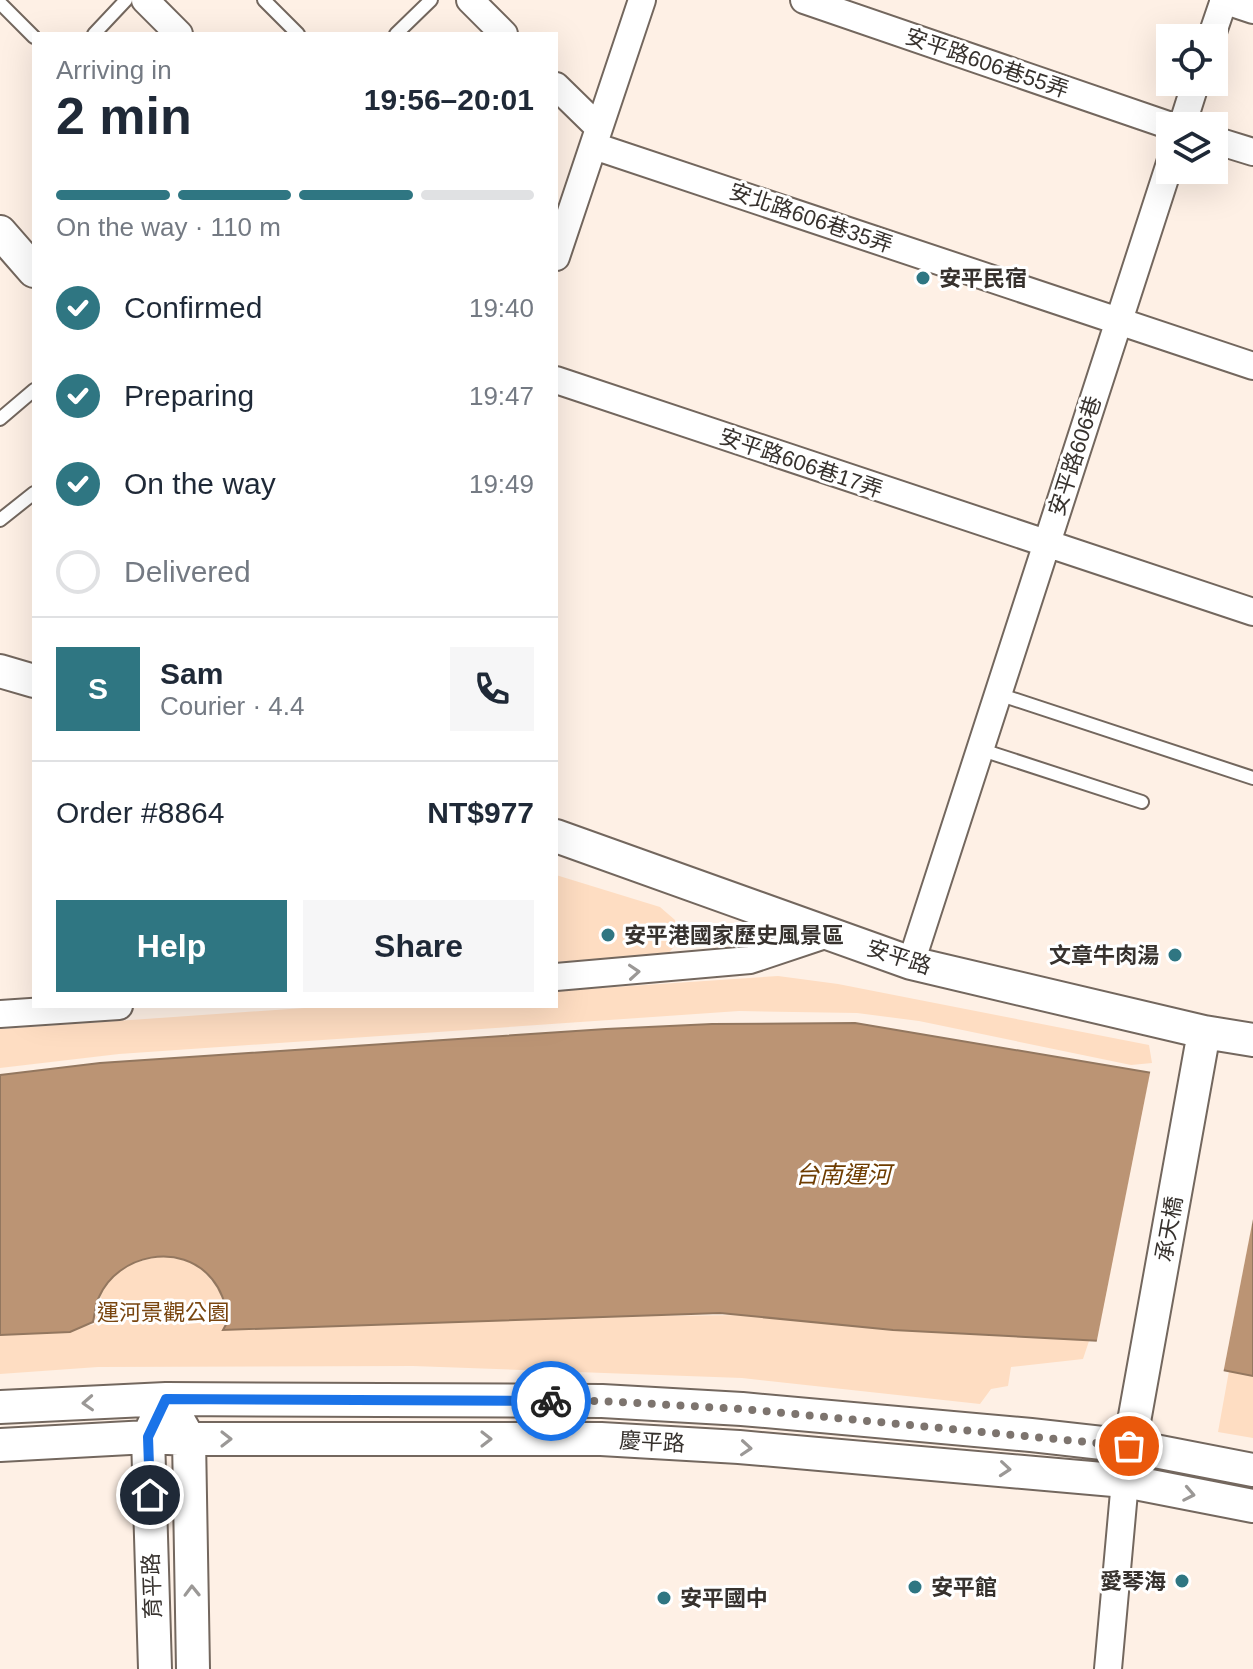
<!DOCTYPE html>
<meta charset="utf-8">
<style>
body{margin:0;font-family:Arial,"Noto Sans TC",sans-serif;background:#f6f6f7;color:#1f2937;height:100vh;display:flex;flex-direction:column;font-size:30px;white-space:nowrap}
*{box-sizing:border-box;margin:0}
p{font-size:26px;color:#747a83}
.icon{flex:none;width:44px;height:44px;fill:none;stroke:currentColor;stroke-width:2;stroke-linecap:round;stroke-linejoin:round}
.map{position:relative;flex:1;overflow:hidden}
.sheet{position:absolute;left:32px;top:32px;width:526px;height:976px;display:flex;flex-direction:column;background:#fff;border-radius:0px;box-shadow:0 8px 32px #0002}
.sheet>*{flex:none}
.buttons{position:absolute;left:1156px;top:24px;display:grid;gap:16px}
.buttons a{display:grid;place-items:center;width:72px;height:72px;border-radius:0px;background:#fff;box-shadow:0 8px 32px #0002;font-size:40px}
.pin{position:absolute;display:grid;place-items:center;width:68px;height:68px;color:#fff;margin:-34px;border:4px solid #fff;border-radius:50%;box-shadow:0 2px 8px #0007}
.courier{position:absolute;display:grid;place-items:center;width:80px;height:80px;margin:-40px;border:6px solid #1a73e8;border-radius:50%;background:#fff;color:#222;box-shadow:0 2px 10px #0007}
.overview em{font-style:normal;font-weight:800}
.overview div{display:flex;flex-direction:column-reverse}
.overview{display:flex;align-items:center;justify-content:space-between;height:136px;padding:0 24px}
h1{font-size:52px;font-weight:800;line-height:60px}
.bar{display:grid;grid-template-columns:repeat(4,1fr);gap:12px 8px;align-content:center;height:96px;padding:0 24px}
.bar i{height:10px;border-radius:6px;background:#e0e1e3}
.bar .current{background:#2f7682}
.bar p{grid-column:span 4}
.line{display:flex;align-items:center;gap:20px;padding:0 24px;border-top:2px solid #e0e1e3}
.line div{flex:1}
.round{display:grid;place-items:center;flex:none;width:84px;height:84px;border-radius:0px;background:#f6f6f7}
ol{padding:0 24px;list-style:none}
li{display:flex;align-items:center;gap:24px;height:88px}
li p{margin-inline-start:auto}
li .icon{padding:8px;border-radius:50%;background:#2f7682;color:#fff;stroke-width:4}
li:last-child{color:#747a83}
li i{width:44px;height:44px;border:4px solid #e0e1e3;border-radius:50%}
.primary-button{display:flex;gap:16px;margin-top:auto;padding:16px 24px}
.primary-button a{flex:1;height:92px;border-radius:0px;background:#2f7682;color:#fff;font-size:32px;font-weight:800;line-height:92px;text-align:center}
.primary-button a+a{background:#f6f6f7;color:#1f2937}
.map>svg:first-child{display:block}
</style>
<div class="map">
<svg width="1253" height="1669" viewBox="0 0 1253 1669">
<rect width="100%" height="100%" fill="#fef0e5"/>
<!-- green -->
<path fill="#feddc2" d="M556 875 660 907 675 920 677 943 668 954 556 962Z
M778 976 838 984 1149 1045 1152 1063 1131 1065 919 1021 857 1013 739 1011 119 1054 0 1068V1029L333 1006H556V991Z
M162 1255 198 1264 220 1291 229 1319 757 1315 1089 1341 1083 1359 1011 1367 1008 1386 991 1389 980 1404 742 1378 413 1366 98 1367 0 1374V1330L94 1325C104 1272 111 1269 162 1255Z
M1229 1371 1253 1376V1438L1218 1432Z"/>
<!-- water -->
<path fill="#bb9474" stroke="#93775f" stroke-width="2" d="M855 1023 1253 1090V1376L1192 1364 1102 1341 893 1330 720 1313 223 1330 229 1319C225 1304 222 1291 212 1279 181 1241 118 1254 99 1297 95 1305 95 1314 93 1322L70 1332 0 1335V1075L100 1063 606 1029 712 1024Z"/>
<!-- pier -->
<path fill="#fef0e5" d="M1151 1068 1253 1085V1219L1223 1374 1096 1345Z"/>
<g fill="none" stroke-linecap="round" stroke-linejoin="round">
<defs>
<path id="service" d="M264 0 298 34
M0 3 34 37
M94 34 126 0
M396 34 431 0
M0 419 34 390
M0 520 34 493
M998 694 1253 778
M979 749 1142 802"/>
<path id="minor" d="M145 0 179 34
M470 0 504 34
M804 0 1171 126
M1223 0 1253 10
M1211 38 1224 0
M556 86 599 128
M1182 126 1196 82
M1214 140 1253 152
M594 146 1253 366
M556 257 642 0
M556 380 1253 612
M911 963 1170 163
M556 977 750 960 831 933
M0 1014 119 1006
M1108 1669 1125 1481"/>
<path id="tertiary" d="M0 232 34 271
M0 671 34 681
M556 836 911 963 1204 1032 1253 1040
M0 1407 166 1399 602 1401 742 1409 1031 1435 1129 1446 1253 1470
M180 1423 189 1439 193 1669
M0 1445 148 1437 189 1439H601L739 1447 1125 1481 1253 1506
M1126 1466 1204 1032
M155 1669 148 1437 156 1420"/>
</defs>
<!-- service casing -->
<use href="#service" stroke="#73675e" stroke-width="16"/>
<!-- minor casing -->
<use href="#minor" stroke="#73675e" stroke-width="30"/>
<!-- tertiary casing -->
<use href="#tertiary" stroke="#73675e" stroke-width="36"/>
<!-- service -->
<use href="#service" stroke="#fff" stroke-width="12"/>
<!-- minor -->
<use href="#minor" stroke="#fff" stroke-width="26"/>
<!-- tertiary -->
<use href="#tertiary" stroke="#fff" stroke-width="32"/>
</g>
<!-- one-way arrows -->
<defs><path id="oneway-chevron" d="M-2-3.5L2.5 0L-2 3.5" fill="none" stroke-width="1.6" stroke-linecap="round" stroke-linejoin="round" transform="scale(2)"/></defs>
<g stroke="#9b9896">
<use href="#oneway-chevron" transform="translate(634 972) rotate(-4)"/>
<use href="#oneway-chevron" transform="translate(88 1403) rotate(177)"/>
<use href="#oneway-chevron" transform="translate(226 1439)"/>
<use href="#oneway-chevron" transform="translate(486 1439)"/>
<use href="#oneway-chevron" transform="translate(746 1448) rotate(4)"/>
<use href="#oneway-chevron" transform="translate(1005 1469) rotate(5)"/>
<use href="#oneway-chevron" transform="translate(1189 1494) rotate(11)"/>
<use href="#oneway-chevron" transform="translate(192 1591) rotate(-91)"/>
</g>
<g fill="none" stroke-linecap="round" stroke-linejoin="round">
<!-- done -->
<path stroke="#7d746e" stroke-width="8" stroke-dasharray="0 14.4" d="M551 1401H602L742 1409 1129 1446"/>
<!-- route -->
<path stroke="#1a73e8" stroke-width="10" d="M150 1495 148 1437 166 1399 551 1401"/>
</g>
<!-- markers -->
<g fill="#2f7682" stroke="#fff" stroke-width="3">
<circle cx="923" cy="278" r="8"/>
<circle cx="608" cy="935" r="8"/>
<circle cx="1175" cy="955" r="8"/>
<circle cx="1182" cy="1581" r="8"/>
<circle cx="915" cy="1587" r="8"/>
<circle cx="664" cy="1598" r="8"/>
</g>
<g text-anchor="middle" dominant-baseline="central" stroke-width="6" stroke-linejoin="round" paint-order="stroke">
<!-- street labels -->
<g font-size="22" fill="#37322e" stroke="#fff">
<text transform="translate(987 63) rotate(19)">安平路606巷55弄</text>
<text transform="translate(811 218) rotate(19)">安北路606巷35弄</text>
<text transform="translate(1075 456) rotate(-72)">安平路606巷</text>
<text transform="translate(801 463) rotate(19)">安平路606巷17弄</text>
<text transform="translate(899 957) rotate(18)">安平路</text>
<text transform="translate(1169 1229) rotate(-80)">承天橋</text>
<text transform="translate(652 1442) rotate(3)">慶平路</text>
<text transform="translate(152 1586) rotate(-92)">育平路</text>
</g>
<!-- poi labels -->
<g font-size="22" font-weight="bold" fill="#37322e" stroke="#fff" text-anchor="start">
<text x="939" y="278">安平民宿</text>
<text x="624" y="935">安平港國家歷史風景區</text>
<text x="1159" y="955" text-anchor="end">文章牛肉湯</text>
<text x="1166" y="1581" text-anchor="end">愛琴海</text>
<text x="931" y="1587">安平館</text>
<text x="680" y="1598">安平國中</text>
</g>
<!-- park labels -->
<g font-size="22" fill="#794610" stroke="#fff">
<text x="163" y="1312">運河景觀公園</text>
</g>
<!-- water labels -->
<g font-size="24" font-style="italic" fill="#6e3c00" stroke="#fff">
<text x="843" y="1174">台南運河</text>
</g>
</g>
</svg>
<div class="buttons">
<a><svg class="icon" aria-label="locate" viewBox="0 0 24 24"><circle cx="12" cy="12" r="6"/><path d="M12 2v4M12 18v4M2 12h4M18 12h4"/></svg></a>
<a><svg class="icon" aria-label="layers" viewBox="0 0 24 24"><path d="M12 4l9 5-9 5-9-5zM3 14l9 5 9-5"/></svg></a>
</div>
<div class="pin" style="left:1129px;top:1446px;background:#ea580c"><svg class="icon" aria-label="bag" viewBox="0 0 24 24"><path d="M5 8h14l-1 12H6zM9 8a3 3 0 0 1 6 0"/></svg></div>
<div class="pin" style="left:150px;top:1495px;background:#1f2937"><svg class="icon" aria-label="home" viewBox="0 0 24 24"><path d="M3 11l9-7 9 7M6 9v11h12V9"/></svg></div>
<div class="courier" style="left:551px;top:1401px"><svg class="icon" aria-label="bike" viewBox="0 0 24 24"><circle cx="6" cy="16" r="4"/><circle cx="18" cy="16" r="4"/><path d="M6 16l4-8h5l3 8M10 8l3 8H6M13 5h3"/></svg></div>
<section class="sheet">
<div class="overview"><div><h1>2 min</h1><p>Arriving in</p></div><em>19:56–20:01</em></div>
<div class="bar"><i class="current"></i><i class="current"></i><i class="current"></i><i></i><p>On the way · 110 m</p></div>
<ol>
<li><svg class="icon" aria-label="check" viewBox="0 0 24 24"><path d="M5 12l5 5 9-10"/></svg>Confirmed<p>19:40</p></li>
<li><svg class="icon" aria-label="check" viewBox="0 0 24 24"><path d="M5 12l5 5 9-10"/></svg>Preparing<p>19:47</p></li>
<li><svg class="icon" aria-label="check" viewBox="0 0 24 24"><path d="M5 12l5 5 9-10"/></svg>On the way<p>19:49</p></li>
<li><i></i>Delivered</li>
</ol>
<div class="line" style="height:144px"><b class="round" style="background:#2f7682;color:#fff">S</b><div><b>Sam</b><p>Courier · 4.4</p></div><a class="round"><svg class="icon" aria-label="phone" viewBox="0 0 24 24"><path d="M5 4h4l2 5-3 2q2 4 5 5l2-3 5 2v4C11 20 4 13 5 4z"/></svg></a></div>
<div class="line" style="height:104px"><div>Order #8864</div><b>NT$977</b></div>
<div class="primary-button"><a>Help</a><a>Share</a></div>
</section>
</div>
